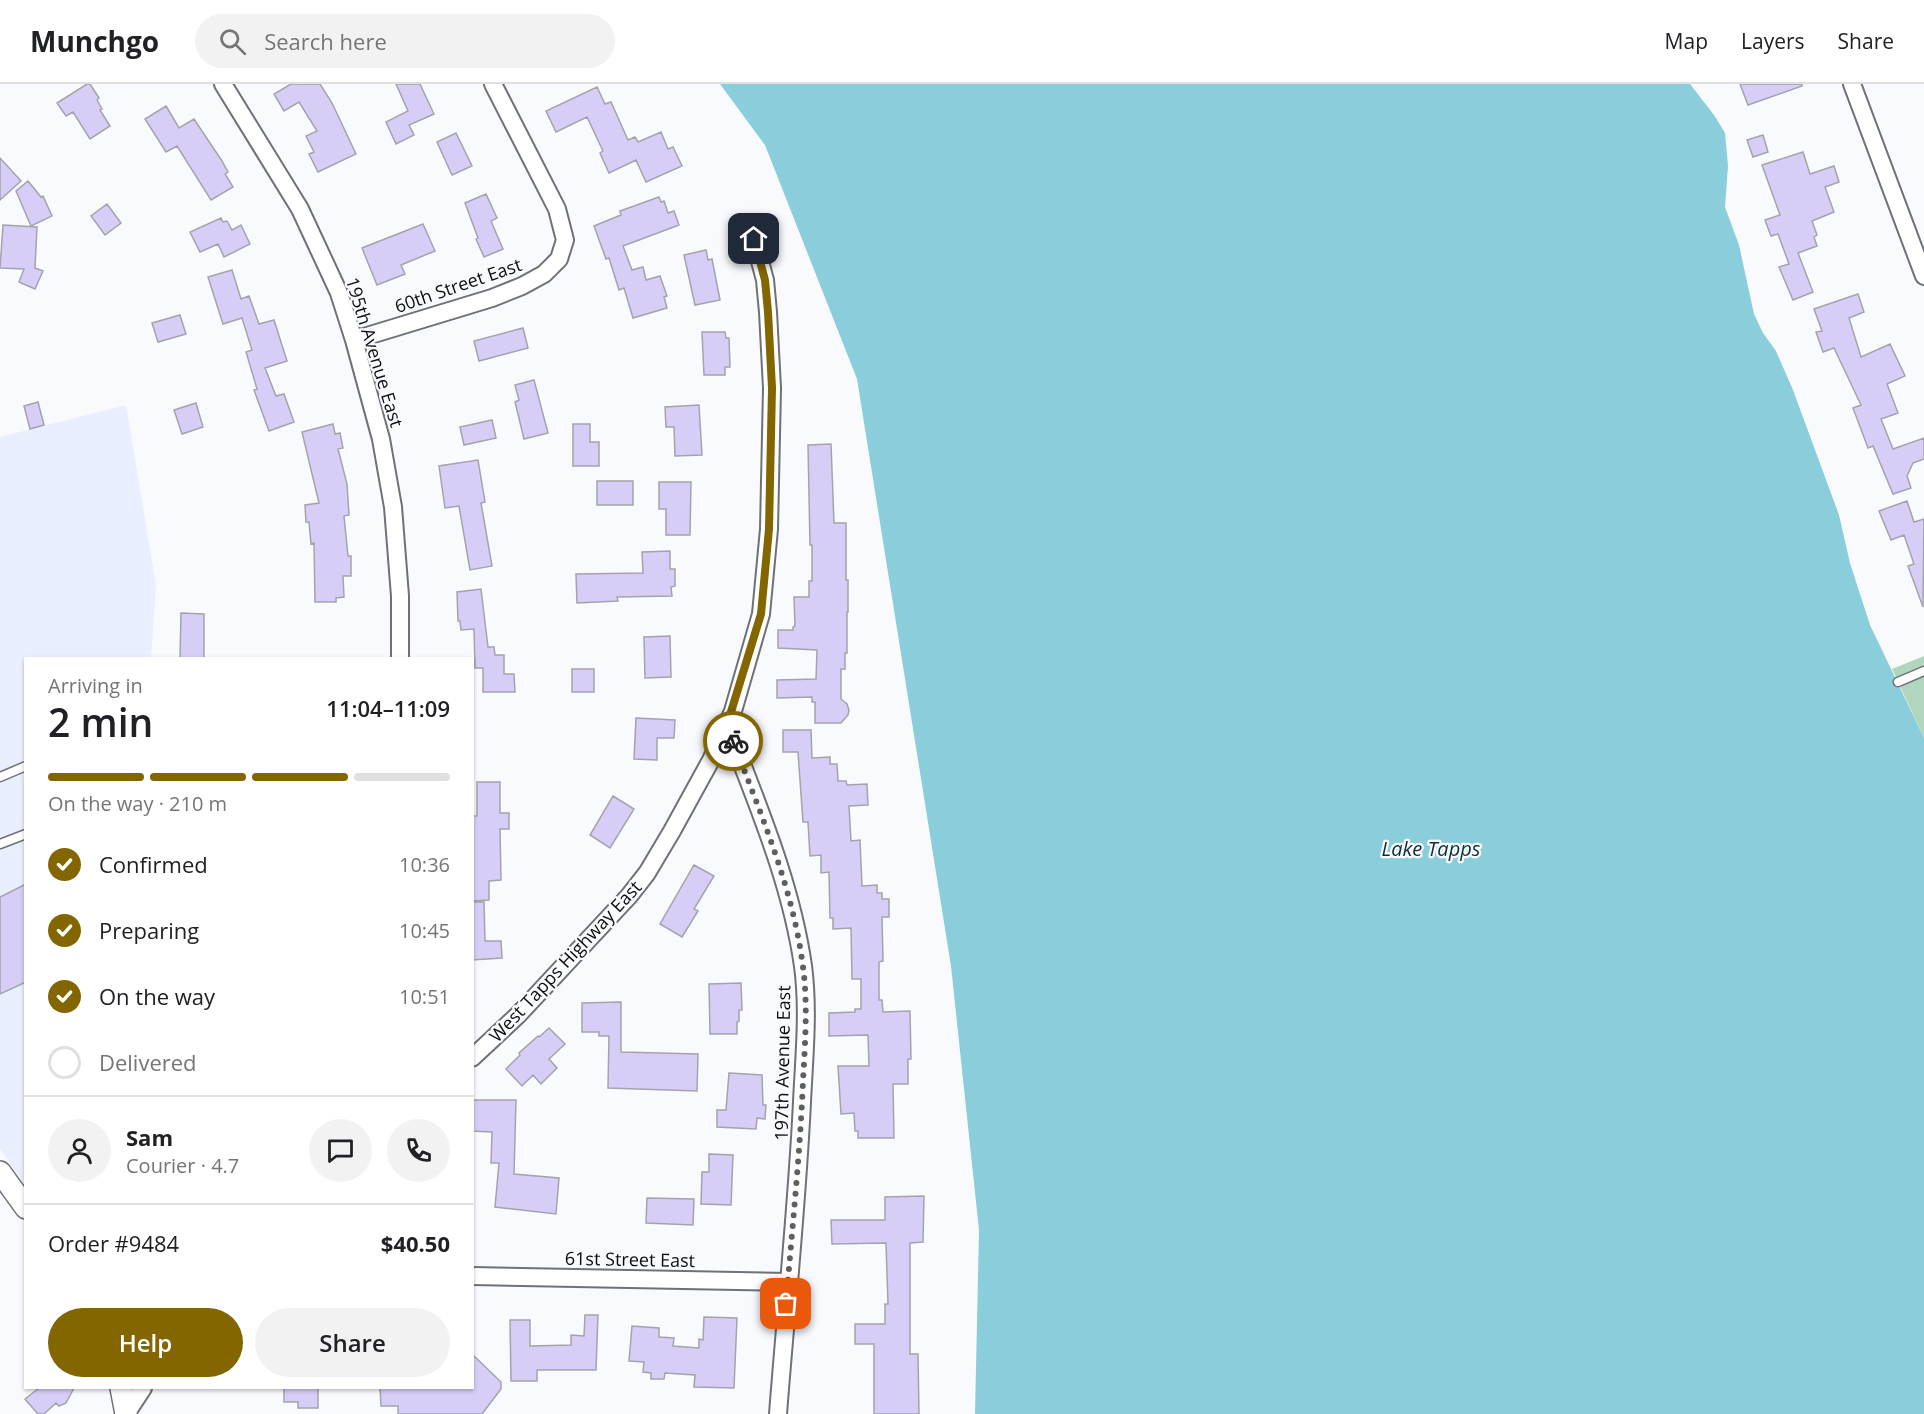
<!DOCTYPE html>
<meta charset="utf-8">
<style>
body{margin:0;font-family:"Open Sans",sans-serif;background:#f2f2f2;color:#202124;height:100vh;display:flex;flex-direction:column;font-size:22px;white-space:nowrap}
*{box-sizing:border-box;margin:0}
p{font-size:20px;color:#757577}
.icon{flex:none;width:33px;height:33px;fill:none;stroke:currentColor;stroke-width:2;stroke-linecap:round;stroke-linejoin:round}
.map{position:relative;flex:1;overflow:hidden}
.drawer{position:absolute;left:24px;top:573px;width:450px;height:732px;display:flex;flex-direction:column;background:#fff;border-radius:0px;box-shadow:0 2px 4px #0004}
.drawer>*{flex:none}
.pin{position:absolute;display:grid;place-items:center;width:51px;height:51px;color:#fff;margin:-26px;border-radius:12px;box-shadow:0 3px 9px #0006}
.courier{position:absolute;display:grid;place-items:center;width:60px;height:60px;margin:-30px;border:4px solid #836600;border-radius:50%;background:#fff;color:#222;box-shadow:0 2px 8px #0007}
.overview em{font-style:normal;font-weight:600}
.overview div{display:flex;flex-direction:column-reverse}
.overview{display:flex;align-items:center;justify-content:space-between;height:102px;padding:0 24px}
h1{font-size:39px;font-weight:600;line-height:45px}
.bar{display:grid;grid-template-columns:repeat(4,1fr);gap:9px 6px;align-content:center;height:72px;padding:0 24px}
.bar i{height:8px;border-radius:4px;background:#e0e0e0}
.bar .current{background:#836600}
.bar p{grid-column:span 4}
.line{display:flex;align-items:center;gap:15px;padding:0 24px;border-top:2px solid #e0e0e0}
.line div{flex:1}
.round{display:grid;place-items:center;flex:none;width:63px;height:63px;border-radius:32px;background:#f2f2f2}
ol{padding:0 24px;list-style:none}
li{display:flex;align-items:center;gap:18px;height:66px}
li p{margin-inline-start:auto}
li .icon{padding:6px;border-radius:50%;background:#836600;color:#fff;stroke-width:4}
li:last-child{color:#757577}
li i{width:33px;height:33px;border:3px solid #e0e0e0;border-radius:50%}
.button{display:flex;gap:12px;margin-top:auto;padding:12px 24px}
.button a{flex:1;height:69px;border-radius:36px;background:#836600;color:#fff;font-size:24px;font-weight:600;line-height:69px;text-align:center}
.button a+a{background:#f2f2f2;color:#202124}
header{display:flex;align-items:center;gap:36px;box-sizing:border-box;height:84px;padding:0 30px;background:#fff;border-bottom:2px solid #e0e0e0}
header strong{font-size:28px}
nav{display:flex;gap:33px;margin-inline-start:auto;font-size:21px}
.search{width:420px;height:54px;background:#f2f2f2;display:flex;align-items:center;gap:15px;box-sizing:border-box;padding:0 21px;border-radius:33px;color:#757577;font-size:22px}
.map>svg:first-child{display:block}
</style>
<header>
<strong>Munchgo</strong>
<div class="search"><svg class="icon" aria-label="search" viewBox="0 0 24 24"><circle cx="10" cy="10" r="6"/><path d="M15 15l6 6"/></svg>Search here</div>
<nav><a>Map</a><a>Layers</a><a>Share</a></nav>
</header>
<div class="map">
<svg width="1924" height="1330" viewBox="0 0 1924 1330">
<rect width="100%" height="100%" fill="#f9fafe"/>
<!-- built -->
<path fill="#e9effe" d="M126 321 156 502 151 574H26L25 1101 0 1065V353Z"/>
<!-- green -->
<path fill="#b0d7be" d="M1924 572V654L1892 585Z"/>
<!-- water -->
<path fill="#8acedb" d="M720 0H1690L1714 31 1725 49 1728 82 1725 123 1739 161 1754 230 1763 249 1776 267 1793 306 1839 431 1850 479 1870 541 1924 654V1330H975L979 1146 951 882 857 295 765 61Z"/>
<!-- building -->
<path fill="#d7cef7" stroke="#a4a3ab" stroke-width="1.5" d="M87 0H90L99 14 97 16 102 25 100 26 110 42 90 55 73 28 66 32 57 19Z
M291 0H320L332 19 356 70 318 88 309 70 314 68 306 52 317 47 299 18 284 27 274 10Z
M396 0H420L434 30 409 41 414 51 396 60 386 38 408 27Z
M1740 0H1802V2L1748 21Z
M597 3 605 20 611 18 628 56 635 53 638 58 661 48 668 65 673 63 682 82 646 98 636 76 609 89 600 69 603 67 587 33 556 48 546 27Z
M166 22 179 44 194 35 222 77 228 88 225 90 233 103 211 116 177 62 166 68 145 35Z
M456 49 472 82 452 91 437 58Z
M1763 51 1768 68 1753 73 1747 56Z
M1803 68 1810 90 1834 82 1839 98 1825 103 1834 128 1812 137 1817 151 1814 153 1817 162 1798 169 1813 208 1793 216 1779 183 1789 180 1778 150 1771 152 1765 136 1780 131 1762 81Z
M0 74 21 97 0 116Z
M28 97 41 113 43 112 52 132 31 142 16 107Z
M486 110 497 134 491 137 503 165 484 173 476 155 478 154 465 119Z
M659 113 661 118 664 117 668 129 674 127 679 141 623 162 632 186 643 183 646 196 660 192 667 212 664 213 667 224 633 234 624 204 619 206 609 174 606 175 594 142 621 131 620 127Z
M107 120 121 139 105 151 91 132Z
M221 134 223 138 227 137 232 146 241 141 250 160 224 173 218 160 200 168 190 148Z
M423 140 435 167 401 181 405 190 377 201 362 164Z
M3 141 37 143 35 184 43 187 35 205 19 198 24 185 0 184Z
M706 166 708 176 712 175 720 216 695 221 684 171Z
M232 186 241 215 249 212 259 240 274 236 287 277 265 284 276 312 284 310 294 338 269 347 254 306 257 305 246 268 252 266 242 234 223 240 208 193Z
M1858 210 1864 228 1849 234 1861 273 1890 260 1905 292 1887 300 1898 329 1881 335 1893 365 1924 354V375L1913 379 1907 392 1911 404 1893 410 1873 362 1868 364 1853 324 1861 321 1834 264 1823 268 1816 248 1822 247 1814 225Z
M180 231 186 250 158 258 152 239Z
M523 244 528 264 479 277 474 257Z
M702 248H725L726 254H729L730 283H725V291H704Z
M534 296 548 349 524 355 515 318 519 316 515 301Z
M38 318 44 341 30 345 24 322Z
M196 319 203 343 182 350 174 326Z
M699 321 702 371 675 372 674 343H666L665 323Z
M492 336 496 354 464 361 460 343Z
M333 340 335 350 340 349 343 364 338 365 347 400 349 431 344 432 348 472H351V492H343L344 513 336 514V518H315L314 459 311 460 309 438H306L305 421 319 419 302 348Z
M573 340H590V358H599V382H573Z
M831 360 834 439H846V496H848V528H847V569H845V585H841V615L847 620 849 626 848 631 841 639H815V618H812V613L777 614V596L816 595 817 566 778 564V546H793V543L795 542 794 513H809V497H812V461H810L808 361Z
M478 376 485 418 481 419 492 482 470 486 459 422 445 424 439 382Z
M597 397H633V421H597Z
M659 398H691L690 451H666V425H659Z
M1907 417 1914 438 1924 435 1923 523 1908 482 1914 480 1904 451 1891 456 1879 427Z
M670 467V485H675V502L671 503 672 512 617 513 618 517 577 519 576 490 643 489 642 468Z
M481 505 488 563H494L495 571H504V590H514L515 608H483V584H475L474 545 461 546 460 537H458L457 508Z
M181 529 204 530V574H180Z
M670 552 671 593 645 594 644 553Z
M572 585H594V608H572Z
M636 634 675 636 674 654H657V676L634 675Z
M783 646H811L812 674 830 673V680H837L838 697H846L847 701 867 700 868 721 849 722 851 757 860 756 862 802 877 801V809H882V815H889V833H882L883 877 879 878V916H882L883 928 910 927 911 975H908V1000H893L894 1054H858V1047H855L854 1029 841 1030 838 982H869L868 951 829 952V929L855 928V925H861V895H852L851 844 833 845V834H830L829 788 821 789V771L810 772 808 738H803L798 668H783Z
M477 698H500V729H509V745H500L501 796 489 797V816L472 817V732H477Z
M613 712 634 725 610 764 590 751Z
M694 781 714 792 694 825 698 827 682 853 660 840Z
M26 800V898L0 910V813Z
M472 818H484L485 857H501L502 874 472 876Z
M741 899 742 926H739V937L737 938V950H710L709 900Z
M621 918V968L698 970 697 1007 608 1004 609 952H599V948H582V919Z
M549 944 565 960 549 975 557 984 541 1000 533 991 522 1002 506 985 520 971 519 969 538 952 539 953Z
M729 989 762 991 763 1021H766L765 1035 757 1034 756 1045 717 1043V1026H726Z
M472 1016H516L514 1090 559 1094 556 1130 495 1123 499 1079H491L492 1048 472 1047Z
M709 1070 733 1071 731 1121 701 1120 702 1088H709Z
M924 1112 923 1158 910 1159V1270H918L919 1330H874V1260H855V1240H885V1220H888L886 1159 832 1160 831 1136H885V1113Z
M647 1114 694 1115 693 1141 646 1139Z
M585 1231H598L596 1286H537V1297H511L510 1236H530V1262L571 1261V1251L584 1252Z
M704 1233 737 1234 734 1304 694 1303 695 1291 665 1289 664 1295H651V1289L643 1288 644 1278 629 1277 632 1242 659 1244V1253L674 1254 673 1262 699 1264V1255L703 1256Z
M472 1270 501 1298V1305L482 1330H398V1322H381L380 1304H472Z
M39 1304H74L66 1319 59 1322 56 1319 44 1330H38L25 1315Z
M284 1304H318V1324H298V1318H284Z"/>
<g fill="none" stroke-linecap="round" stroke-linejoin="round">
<defs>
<path id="service" d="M1898 598 1924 587
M0 693 26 682
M0 760 26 750"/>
<path id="minor" d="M223 0 300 125 339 209 354 256 381 355 393 423 400 512V574
M1852 0 1924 192
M354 256 492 214 522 202 544 190 559 175 565 156 557 125 493 0
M727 641C757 720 791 798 803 882 809 927 804 974 802 1018 797 1122 786 1226 778 1330
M472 974 518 931 629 812 647 789 672 747 711 676 733 627 761 530 769 445 772 304 768 228 765 196 754 155
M472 1192 788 1198
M126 1330 143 1304"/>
<path id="tertiary" d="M0 1088 26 1124
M121 1304 126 1330"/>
</defs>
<!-- service casing -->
<use href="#service" stroke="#6e7178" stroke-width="11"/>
<!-- minor casing -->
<use href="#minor" stroke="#6e7178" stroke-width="20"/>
<!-- tertiary casing -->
<use href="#tertiary" stroke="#6e7178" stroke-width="24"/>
<!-- service -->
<use href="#service" stroke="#fff" stroke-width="8"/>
<!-- minor -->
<use href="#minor" stroke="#fff" stroke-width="16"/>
<!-- tertiary -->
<use href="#tertiary" stroke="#fff" stroke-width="21"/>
</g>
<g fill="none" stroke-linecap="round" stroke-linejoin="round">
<!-- done -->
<path stroke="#5e5f63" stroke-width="6" stroke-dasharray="0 10.8" d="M733 657C761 731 793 804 803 883 808 920 805 960 803 997 800 1071 792 1145 786 1220"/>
<!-- route -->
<path stroke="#836600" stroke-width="8" d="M733 657 727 641 761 530 769 445 772 304 768 228 765 196 754 155"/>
</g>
<g text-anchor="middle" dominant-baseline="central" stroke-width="4.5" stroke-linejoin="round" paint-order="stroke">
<!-- street labels -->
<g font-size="18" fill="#0b0c0f" stroke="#f9fafe">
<text transform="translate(458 201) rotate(-19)">60th Street East</text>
<text transform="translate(375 268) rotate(73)">195th Avenue East</text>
<text transform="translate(565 877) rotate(-47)">West Tapps Highway East</text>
<text transform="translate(782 979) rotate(-89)">197th Avenue East</text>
<text transform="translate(630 1175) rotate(1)">61st Street East</text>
</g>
<!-- water labels -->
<g font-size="20" font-style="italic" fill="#0b2e34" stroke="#f9fafe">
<text x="1431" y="764">Lake Tapps</text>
</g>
</g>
</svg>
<div class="pin" style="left:786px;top:1220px;background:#ea580c"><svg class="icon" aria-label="bag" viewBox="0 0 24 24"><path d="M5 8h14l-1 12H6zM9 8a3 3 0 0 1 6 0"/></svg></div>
<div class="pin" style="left:754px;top:155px;background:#1f2937"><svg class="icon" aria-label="home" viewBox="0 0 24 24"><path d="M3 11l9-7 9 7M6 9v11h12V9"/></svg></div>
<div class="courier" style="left:733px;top:657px"><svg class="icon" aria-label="bike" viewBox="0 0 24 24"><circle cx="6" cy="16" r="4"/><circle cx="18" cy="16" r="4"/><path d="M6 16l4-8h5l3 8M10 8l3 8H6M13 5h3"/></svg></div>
<section class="drawer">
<div class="overview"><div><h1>2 min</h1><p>Arriving in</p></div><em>11:04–11:09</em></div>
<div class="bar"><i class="current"></i><i class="current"></i><i class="current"></i><i></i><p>On the way · 210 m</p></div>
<ol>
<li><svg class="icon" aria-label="check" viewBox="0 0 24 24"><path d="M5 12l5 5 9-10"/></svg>Confirmed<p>10:36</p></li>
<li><svg class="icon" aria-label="check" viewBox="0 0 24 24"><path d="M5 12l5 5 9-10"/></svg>Preparing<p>10:45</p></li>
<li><svg class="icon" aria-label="check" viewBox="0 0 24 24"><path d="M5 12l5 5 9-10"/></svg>On the way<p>10:51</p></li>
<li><i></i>Delivered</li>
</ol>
<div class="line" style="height:108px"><a class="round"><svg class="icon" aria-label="person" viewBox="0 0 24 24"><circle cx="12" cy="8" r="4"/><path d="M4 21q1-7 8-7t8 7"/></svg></a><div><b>Sam</b><p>Courier · 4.7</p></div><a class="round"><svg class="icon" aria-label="chat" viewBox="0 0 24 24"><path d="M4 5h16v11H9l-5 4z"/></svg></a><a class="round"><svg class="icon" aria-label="phone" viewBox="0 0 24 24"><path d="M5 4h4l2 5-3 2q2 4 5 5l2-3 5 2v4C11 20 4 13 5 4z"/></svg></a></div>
<div class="line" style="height:78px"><div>Order #9484</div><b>$40.50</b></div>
<div class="button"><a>Help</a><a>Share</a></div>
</section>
</div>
